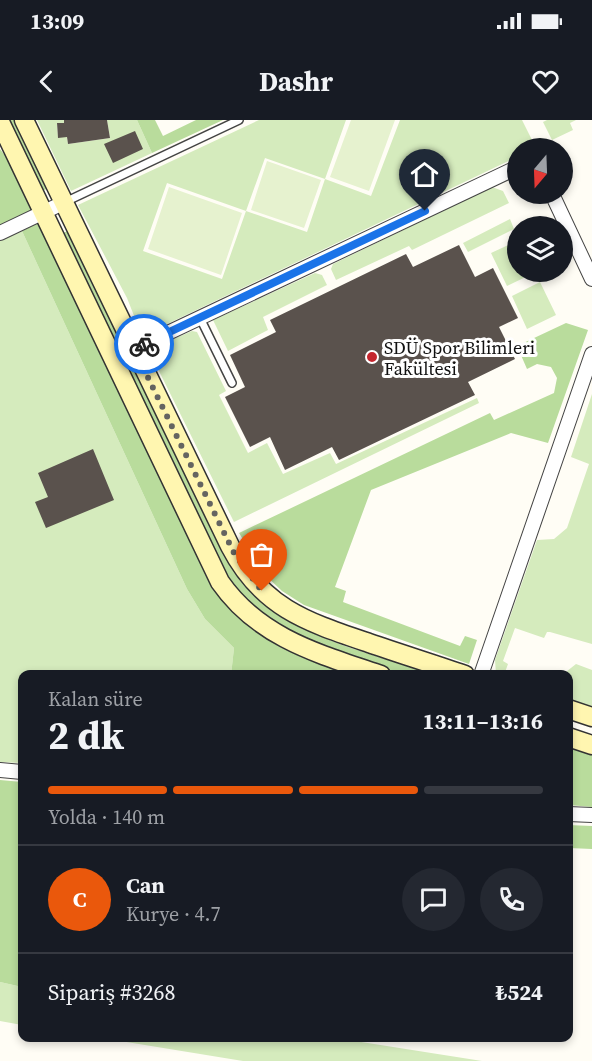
<!DOCTYPE html>
<html lang="tr">
<meta charset="utf-8">
<style>
body{margin:0;font-family:"Source Serif 4",serif;background:#242831;color:#f1f3f6;height:100vh;display:flex;flex-direction:column;font-size:22px;white-space:nowrap}
*{box-sizing:border-box;margin:0}
p{font-size:20px;color:#9ea1a6}
.icon{flex:none;width:33px;height:33px;fill:none;stroke:currentColor;stroke-width:2;stroke-linecap:round;stroke-linejoin:round}
.map{position:relative;flex:1;overflow:hidden}
.side{position:absolute;left:18px;top:550px;width:555px;height:372px;display:flex;flex-direction:column;background:#171b24;border-radius:12px;box-shadow:0 3px 9px #0003}
.side>*{flex:none}
.needle{width:39px;rotate:199deg}
.controls{position:absolute;left:507px;top:18px;display:grid;gap:12px}
.controls a{display:grid;place-items:center;width:66px;height:66px;border-radius:50%;background:#171b24;box-shadow:0 3px 9px #0003;font-size:30px}
.pin{position:absolute;display:grid;place-items:center;width:51px;height:51px;color:#fff;margin:-62px -26px;border-radius:50% 50% 50% 0;rotate:-45deg;box-shadow:0 0 6px #0007}
.pin .icon{rotate:45deg}
.courier{position:absolute;display:grid;place-items:center;width:60px;height:60px;margin:-30px;border:4px solid #1a73e8;border-radius:50%;background:#fff;color:#222;box-shadow:0 2px 8px #0007}
.overview em{font-style:normal;font-weight:700}
.overview div{display:flex;flex-direction:column-reverse}
.overview{display:flex;align-items:center;justify-content:space-between;height:102px;padding:0 30px}
h1{font-size:39px;font-weight:700;line-height:45px}
.bar{display:grid;grid-template-columns:repeat(4,1fr);gap:9px 6px;align-content:center;height:72px;padding:0 30px}
.bar i{height:8px;border-radius:4px;background:#363941}
.bar .active{background:#ea580c}
.bar p{grid-column:span 4}
.line{display:flex;align-items:center;gap:15px;padding:0 30px;border-top:2px solid #363941}
.line div{flex:1}
.round{display:grid;place-items:center;flex:none;width:63px;height:63px;border-radius:32px;background:#242831}
.status{display:flex;justify-content:space-between;align-items:center;height:42px;padding:0 30px;background:#171b24;direction:ltr}
.status svg{height:16px;fill:currentColor}
header{display:flex;justify-content:space-between;align-items:center;height:78px;padding:0 30px;background:#171b24;font-size:27px;font-weight:700}
.map>svg:first-child{display:block}
</style>
<div class="status"><b>13:09</b><svg viewBox="0 0 49 12"><path d="M0 12V9h3v3zM5 12V6h3v6zM10 12V3h3v9zM15 12V0h3v12zM26 1h20v11H26zM47 4h2v5h-2z"/></svg></div>
<header><svg class="icon" aria-label="back" viewBox="0 0 24 24"><path d="M15 5l-7 7 7 7"/></svg>Dashr<svg class="icon" aria-label="heart" viewBox="0 0 24 24"><path d="M12 20l-8-8c-3-5 5-10 8-4 3-6 11-1 8 4z"/></svg></header>
<div class="map">
<svg width="592" height="941" viewBox="0 0 592 941">
<rect width="100%" height="100%" fill="#fffdf5"/>
<!-- green -->
<path fill="#d5ebbd" fill-rule="evenodd" d="M37 0H64V3L57 4 58 17H67L68 24 110 18 107 0H137L152 33 71 71Z
M259 0H346L325 59 371 76 400 0H522L536 28H518L517 37 142 216 127 178 78 85ZM265 38 325 59 307 112 246 91ZM167 63 246 91 222 159 143 131Z
M547 0H576L570 3 573 10 552 20 543 2Z
M492 67 503 71 509 83 412 130 409 126 336 160 331 149 333 144Z
M510 99 514 109 468 132 463 123Z
M22 111 187 469 205 499 234 528 231 555H22V643L0 642V121Z
M517 121 518 152H536L507 166 491 133Z
M315 153 322 155 327 165 263 197 268 210 228 231 213 200Z
M540 162 556 195 527 209 512 176Z
M192 211 197 212 226 271 219 275 248 333 267 323 283 354 330 333 336 344 477 278 479 283 234 402 152 237 164 223Z
M592 274V524L550 512H547L544 518 515 508 503 541 508 544 504 555 496 554 495 540 537 420 554 419 567 408 589 344 571 337Z
M576 544 592 550V587L569 579 568 555H562Z
M0 862 22 867V905L0 901Z
M102 918H336L482 941H243Z"/>
<!-- forest -->
<path fill="#b9dc9c" d="M6 0H18L47 69 41 71Z
M137 0H155L163 16 196 0H223L152 33Z
M0 29 10 42 33 89 0 105Z
M39 103 243 500 288 530 357 555H231L234 528 205 499 187 469 22 111Z
M70 110 256 476C304 521 377 535 438 555H401L315 526 266 499 231 464 63 113Z
M566 203 588 210 548 323 511 313 371 370 335 467 346 471 343 482 460 526 465 516 477 520 469 544 304 485 282 471 264 454 239 413 490 293 494 300 554 273 557 258 551 247 537 244 527 249 517 226Z
M568 627 592 635V687L569 685Z
M0 660 22 662V867L0 862Z
M568 705 592 706V729L569 728Z"/>
<!-- pitch -->
<path fill="#e6f2cf" d="M351 0H395L369 71 330 57Z
M267 41 321 60 304 108 251 90Z
M169 67 242 93 221 155 148 129Z"/>
<!-- building -->
<path fill="#5a524d" d="M64 0H107L110 18 68 24 67 17 58 18 57 3H64Z
M135 11 143 29 113 43 104 24Z
M459 125 475 157 493 148 518 198 499 207 515 239 468 262 475 275 339 340 332 327 285 350 270 317 250 327 225 277 245 267 230 235 276 212 270 200 406 134 413 147Z
M93 329 114 380 46 408 35 382 48 377 38 353Z"/>
<g fill="none" stroke-linecap="round" stroke-linejoin="round">
<defs>
<path id="lane" d="M65 82 239 0
M200 198 232 263"/>
<path id="street" d="M552 74 592 159
M0 113 63 83
M134 229 518 47
M481 555 592 234
M0 650 22 652
M568 694 592 695"/>
<path id="secondary" d="M24 0 230 426C262 488 307 502 369 523 401 534 433 544 465 555
M0 2 220 462C259 518 319 534 381 555
M568 589 592 597
M568 617 592 625"/>
</defs>
<!-- lane casing -->
<use href="#lane" stroke="#444" stroke-width="10"/>
<!-- street casing -->
<use href="#street" stroke="#444" stroke-width="16"/>
<!-- secondary casing -->
<use href="#secondary" stroke="#333" stroke-width="21"/>
<!-- lane -->
<use href="#lane" stroke="#fff" stroke-width="7"/>
<!-- street -->
<use href="#street" stroke="#fff" stroke-width="14"/>
<!-- secondary -->
<use href="#secondary" stroke="#fff6b0" stroke-width="18"/>
</g>
<g fill="none" stroke-linecap="round" stroke-linejoin="round">
<!-- done -->
<path stroke="#646461" stroke-width="6" stroke-dasharray="0 10.8" d="M144 224 134 229 234 433 262 471"/>
<!-- route -->
<path stroke="#1a73e8" stroke-width="8" d="M144 224 425 91"/>
</g>
<!-- markers -->
<circle fill="#c4262e" stroke="#fff" stroke-width="2" cx="372" cy="237" r="6"/>
<g text-anchor="middle" dominant-baseline="central" stroke-width="6" stroke-linejoin="round" paint-order="stroke">
<!-- poi labels -->
<g font-size="18" fill="#111" stroke="#fff" text-anchor="start">
<text x="384" y="227">SDÜ Spor Bilimleri<tspan x="384" dy="21">Fakültesi</tspan></text>
</g>
</g>
</svg>
<div class="controls">
<a><svg class="needle" viewBox="-14 -14 28 28"><path d="M0-13l5 13h-10z" fill="#e53935"/><path d="M0 13l5-13h-10z" fill="#9ea1a6"/></svg></a>
<a><svg class="icon" aria-label="layers" viewBox="0 0 24 24"><path d="M12 4l9 5-9 5-9-5zM3 14l9 5 9-5"/></svg></a>
</div>
<div class="pin" style="left:262px;top:471px;background:#ea580c"><svg class="icon" aria-label="bag" viewBox="0 0 24 24"><path d="M5 8h14l-1 12H6zM9 8a3 3 0 0 1 6 0"/></svg></div>
<div class="pin" style="left:425px;top:91px;background:#1f2937"><svg class="icon" aria-label="home" viewBox="0 0 24 24"><path d="M3 11l9-7 9 7M6 9v11h12V9"/></svg></div>
<div class="courier" style="left:144px;top:224px"><svg class="icon" aria-label="bike" viewBox="0 0 24 24"><circle cx="6" cy="16" r="4"/><circle cx="18" cy="16" r="4"/><path d="M6 16l4-8h5l3 8M10 8l3 8H6M13 5h3"/></svg></div>
<section class="side">
<div class="overview"><div><h1>2 dk</h1><p>Kalan süre</p></div><em>13:11–13:16</em></div>
<div class="bar"><i class="active"></i><i class="active"></i><i class="active"></i><i></i><p>Yolda · 140 m</p></div>
<div class="line" style="height:108px"><b class="round" style="background:#ea580c;color:#fff">C</b><div><b>Can</b><p>Kurye · 4.7</p></div><a class="round"><svg class="icon" aria-label="chat" viewBox="0 0 24 24"><path d="M4 5h16v11H9l-5 4z"/></svg></a><a class="round"><svg class="icon" aria-label="phone" viewBox="0 0 24 24"><path d="M5 4h4l2 5-3 2q2 4 5 5l2-3 5 2v4C11 20 4 13 5 4z"/></svg></a></div>
<div class="line" style="height:78px"><div>Sipariş #3268</div><b>₺524</b></div>
</section>
</div>
